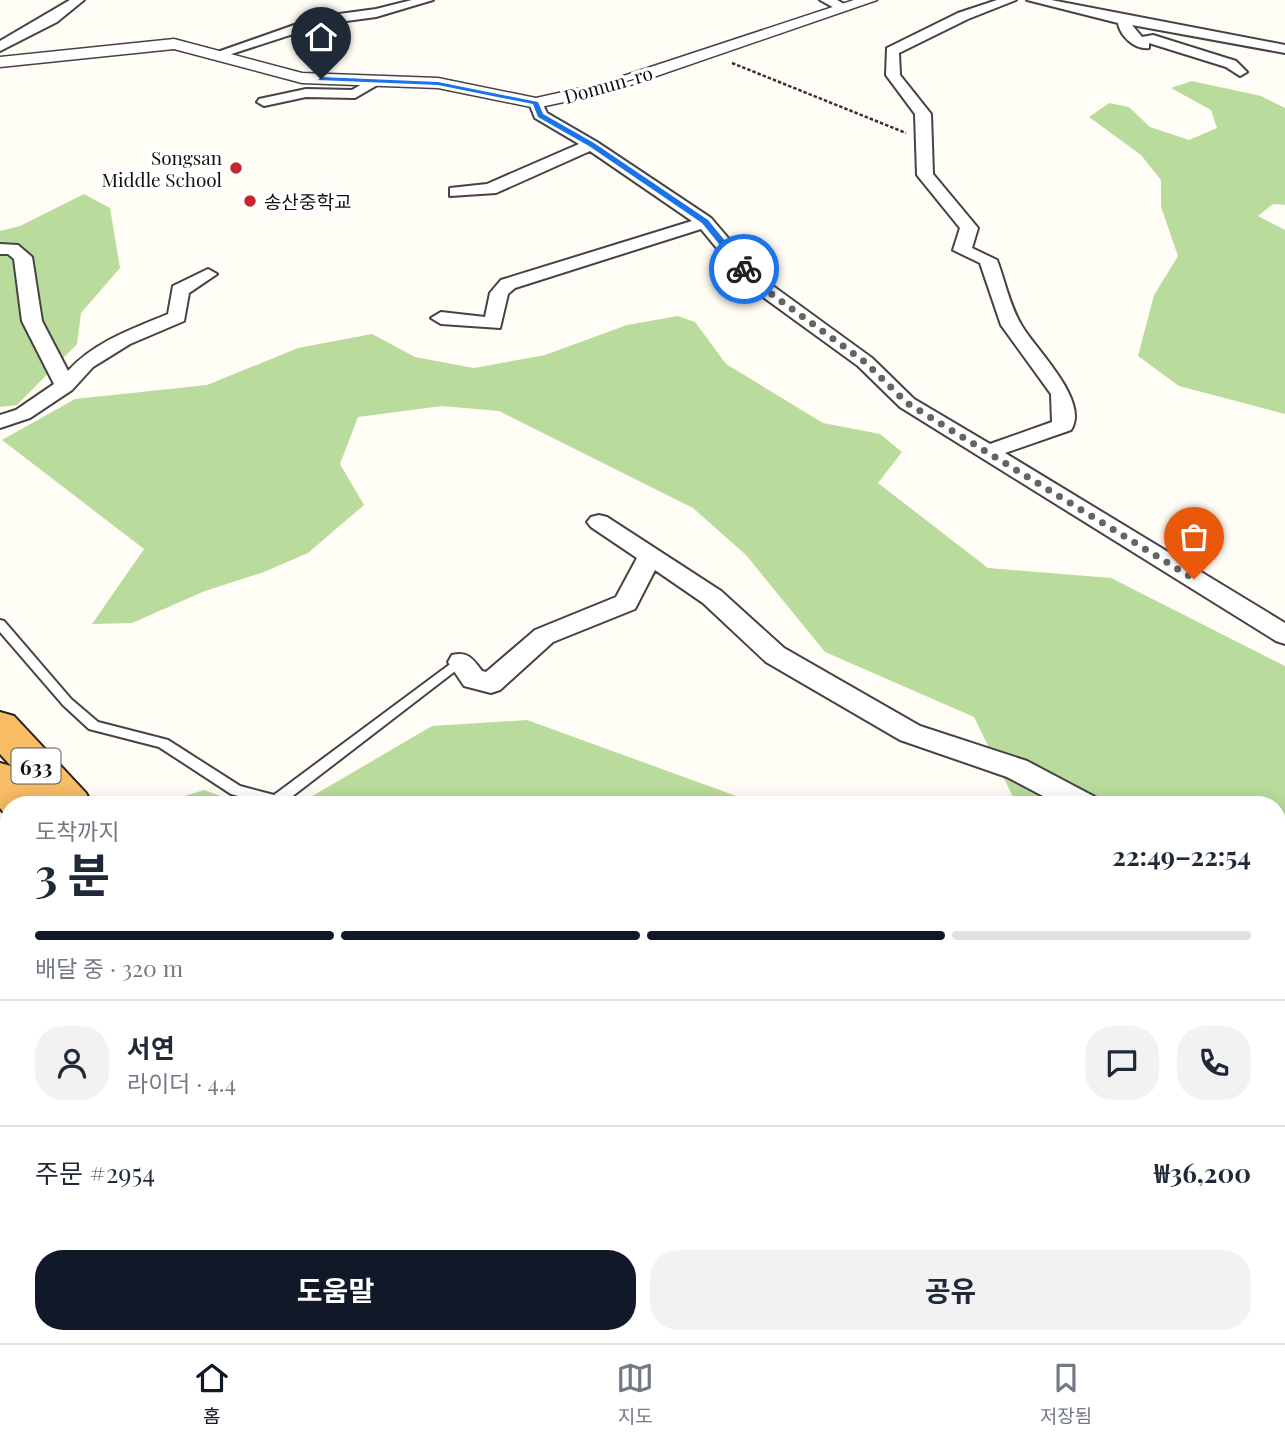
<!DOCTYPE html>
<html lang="ko">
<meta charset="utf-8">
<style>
body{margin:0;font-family:"Playfair Display","Noto Sans KR",serif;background:#f2f2f3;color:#1f2937;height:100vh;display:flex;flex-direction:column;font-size:26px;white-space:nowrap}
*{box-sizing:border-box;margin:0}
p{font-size:23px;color:#747a83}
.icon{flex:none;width:38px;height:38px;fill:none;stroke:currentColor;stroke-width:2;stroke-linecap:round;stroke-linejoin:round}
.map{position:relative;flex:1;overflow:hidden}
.sheet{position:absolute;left:0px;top:796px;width:1286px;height:548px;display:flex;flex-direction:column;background:#fff;border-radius:28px 28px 0 0;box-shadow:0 4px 18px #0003}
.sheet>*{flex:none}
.pin{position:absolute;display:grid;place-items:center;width:60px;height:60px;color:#fff;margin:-72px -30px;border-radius:50% 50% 50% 0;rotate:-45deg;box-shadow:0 0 7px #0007}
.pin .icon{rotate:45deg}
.courier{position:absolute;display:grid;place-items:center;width:70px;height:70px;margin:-35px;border:5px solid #1a73e8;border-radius:50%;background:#fff;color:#222;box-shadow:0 2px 9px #0007}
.headline em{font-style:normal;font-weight:700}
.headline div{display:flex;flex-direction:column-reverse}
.headline{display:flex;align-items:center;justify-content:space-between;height:119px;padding:0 35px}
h1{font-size:46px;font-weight:700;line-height:52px}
.bar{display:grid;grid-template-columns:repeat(4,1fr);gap:10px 7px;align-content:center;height:84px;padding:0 35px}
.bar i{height:9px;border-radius:5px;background:#e0e1e3}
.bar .on{background:#111827}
.bar p{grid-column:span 4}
.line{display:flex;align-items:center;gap:18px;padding:0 35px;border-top:2px solid #e0e1e3}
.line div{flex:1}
.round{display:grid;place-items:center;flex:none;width:74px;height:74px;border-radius:28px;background:#f2f2f3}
.cta{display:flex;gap:14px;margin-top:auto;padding:14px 35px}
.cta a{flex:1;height:80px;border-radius:28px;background:#111827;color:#fff;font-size:28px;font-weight:700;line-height:80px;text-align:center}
.cta a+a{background:#f2f2f3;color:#1f2937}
.menu{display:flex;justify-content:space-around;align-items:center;height:98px;border-top:2px solid #e0e1e3;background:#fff;font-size:19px;color:#747a83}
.menu a{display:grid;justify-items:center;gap:4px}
.menu .on{color:#111827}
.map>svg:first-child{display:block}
</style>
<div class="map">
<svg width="1285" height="1343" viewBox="0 0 1285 1343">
<rect width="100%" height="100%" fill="#fffdf5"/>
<!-- forest -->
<path fill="#b9dc9c" d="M1192 81 1261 96 1285 108V205L1273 204 1258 216 1285 230V414L1179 386 1138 356 1154 295 1178 256 1161 207V180L1141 155 1089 117 1109 103 1129 107 1150 127 1189 140 1217 128 1211 110 1171 88Z
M84 194 110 208 120 268 81 313 77 344 17 405 0 407V231L20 226Z
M678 316 695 322 726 364 823 423 880 434 902 452 878 483 988 568 1111 578 1285 666V1343H1251L1252 1335H1278V805H1017L974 717 825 652 746 555 693 508 499 411 442 406 358 417 340 464 364 505 308 553 264 572 205 591 132 623 92 624 144 549 2 440 75 399 207 385 298 348 372 334 415 357 474 368 545 355 627 325Z
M527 720 761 805H297L432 726Z
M204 790 245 805 162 803Z"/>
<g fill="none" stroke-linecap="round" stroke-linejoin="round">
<defs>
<path id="service" d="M0 620 4 621 71 699 98 722 168 740 240 786 274 795 457 659 461 658 467 662 281 805H271L231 794 159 747 89 729 63 705 0 632Z"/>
<path id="minor" d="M70 0H84L57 22 0 51V41Z
M412 0H433L376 17 324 24 216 59 209 55 317 17 376 9Z
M820 0H837L851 8 840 11Z
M997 0H1016L968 19 899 53 900 75 931 114 933 174 978 228 972 248 997 260C1005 281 1010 307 1022 326 1036 350 1090 401 1071 430L1005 453 1285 623V644L1276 641 900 407 858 366 748 286 701 229 515 288 508 294 500 328 441 324 431 318 441 312 485 317 490 293 501 280 692 221 590 151 496 193 450 196V188L487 184 579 144 535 118 529 103 536 99 541 100 547 113 597 142 711 218 762 278 872 358 914 399 990 444 1052 422 1051 394 1001 325 980 263 953 250 960 228 917 175 915 114 886 75 887 48 958 13Z
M1027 0H1051L1285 45V53L1132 25 1142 37 1153 35 1236 61 1247 72 1240 76 1226 67 1149 43V48C1135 50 1120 36 1118 23Z
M374 77 379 78V84L355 98 306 97 264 106 257 102 259 99 306 89 352 90Z
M0 244 18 245 32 257 42 321 68 371C94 342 132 329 168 314L173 286 208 269 217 274 189 293 184 321 130 344 93 367 72 390 30 418 0 428V415L16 410 54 384 22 321 14 259 8 254H0Z
M599 515 607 517 721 591 784 648 920 726 1027 761 1095 797 1099 805H1060L1007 777 900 740 766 662 703 603 655 570 635 609 553 642 500 690 491 693 464 686 448 662 452 655C468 651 473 659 482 671L486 672 535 630 616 597 637 558 591 527 587 522 591 517Z
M1278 854 1285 856V882L1278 879Z
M824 1335H867L870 1343H828Z"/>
<path id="tertiary" d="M854 0H877L610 92 536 108 438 88 302 83 174 49 0 67V57L174 39 302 73 438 78 536 98 599 84Z"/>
<path id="trunk" d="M0 712 14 716 86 793 92 805H45L40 799 43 805H9L7 817 0 808V763L11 766 0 754Z
M324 1335H384L387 1343H327Z
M444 1335H506L509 1343H447Z
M526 1335H588L591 1343H529Z
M645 1335H709L712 1343H648Z"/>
</defs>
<!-- service casing -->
<use href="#service" stroke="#444" stroke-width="4"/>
<!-- minor casing -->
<use href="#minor" stroke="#444" stroke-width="4"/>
<!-- tertiary casing -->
<use href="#tertiary" stroke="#444" stroke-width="3"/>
<!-- trunk casing -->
<use href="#trunk" stroke="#222" stroke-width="4"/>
<!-- path -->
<path stroke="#333" stroke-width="2.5" stroke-dasharray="3.5 2" stroke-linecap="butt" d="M732 63 906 133"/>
<!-- service -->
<use href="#service" fill="#fff" fill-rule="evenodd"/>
<!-- minor -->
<use href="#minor" fill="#fff" fill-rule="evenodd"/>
<!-- tertiary -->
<use href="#tertiary" fill="#fff" fill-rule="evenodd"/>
<!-- trunk -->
<use href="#trunk" fill="#f7bc64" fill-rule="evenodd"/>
</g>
<!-- route -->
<path fill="#1a73e8" d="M321 77 438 82 538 102 543 114 594 143 708 220 748 269 741 271 702 223 589 146 538 117 533 104 438 85 318 80Z"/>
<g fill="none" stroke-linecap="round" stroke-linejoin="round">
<!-- done -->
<path stroke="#646461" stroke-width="7" stroke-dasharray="0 12.6" d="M744 269 755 282 865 362 907 403 1194 579"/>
</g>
<!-- markers -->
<g fill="#c4262e" stroke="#fff" stroke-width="2.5">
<circle cx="236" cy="168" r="7"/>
<circle cx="250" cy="201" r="7"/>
</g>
<g text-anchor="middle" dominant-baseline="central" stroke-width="7" stroke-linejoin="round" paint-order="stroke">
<!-- far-street labels -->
<g font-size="19" fill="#111" stroke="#fff">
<text transform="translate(608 84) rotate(-16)">Domun-ro</text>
</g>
<!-- far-poi labels -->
<g font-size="19" fill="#111" stroke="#fff" text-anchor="end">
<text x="222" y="157">Songsan<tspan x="222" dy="22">Middle School</tspan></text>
<text x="264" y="201" text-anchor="start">송산중학교</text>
</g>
<!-- shield labels -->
<rect fill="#fff" stroke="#585858" stroke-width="2" x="11.5" y="748.5" width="49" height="35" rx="5"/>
<g font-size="21" font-weight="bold" fill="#111">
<text x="36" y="766">633</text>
</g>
</g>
</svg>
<div class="pin" style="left:1194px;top:579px;background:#ea580c"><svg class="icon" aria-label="bag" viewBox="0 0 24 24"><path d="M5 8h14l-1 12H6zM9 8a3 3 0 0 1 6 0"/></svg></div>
<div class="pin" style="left:321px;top:79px;background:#1f2937"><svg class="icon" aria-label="home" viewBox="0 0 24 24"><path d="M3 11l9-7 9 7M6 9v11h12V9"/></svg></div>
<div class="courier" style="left:744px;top:269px"><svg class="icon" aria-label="bike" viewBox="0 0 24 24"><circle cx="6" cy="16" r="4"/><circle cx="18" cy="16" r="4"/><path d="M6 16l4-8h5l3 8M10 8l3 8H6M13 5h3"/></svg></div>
<section class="sheet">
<div class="headline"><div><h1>3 분</h1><p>도착까지</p></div><em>22:49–22:54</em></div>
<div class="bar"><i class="on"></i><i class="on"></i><i class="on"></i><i></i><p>배달 중 · 320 m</p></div>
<div class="line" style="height:126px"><a class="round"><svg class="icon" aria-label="person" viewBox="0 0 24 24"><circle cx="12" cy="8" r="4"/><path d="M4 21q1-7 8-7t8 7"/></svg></a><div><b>서연</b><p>라이더 · 4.4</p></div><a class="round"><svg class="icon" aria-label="chat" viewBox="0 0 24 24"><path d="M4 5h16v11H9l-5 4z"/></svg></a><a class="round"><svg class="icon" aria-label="phone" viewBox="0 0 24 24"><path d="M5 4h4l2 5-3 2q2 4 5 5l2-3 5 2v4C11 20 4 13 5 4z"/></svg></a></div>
<div class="line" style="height:91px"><div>주문 #2954</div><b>₩36,200</b></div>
<div class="cta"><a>도움말</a><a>공유</a></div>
</section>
</div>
<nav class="menu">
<a class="on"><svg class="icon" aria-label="home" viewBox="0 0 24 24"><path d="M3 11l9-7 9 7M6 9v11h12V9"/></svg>홈</a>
<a><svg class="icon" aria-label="map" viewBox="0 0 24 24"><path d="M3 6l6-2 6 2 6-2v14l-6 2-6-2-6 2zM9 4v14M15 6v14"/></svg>지도</a>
<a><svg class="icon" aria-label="saved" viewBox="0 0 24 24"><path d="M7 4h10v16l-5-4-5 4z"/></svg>저장됨</a>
</nav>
